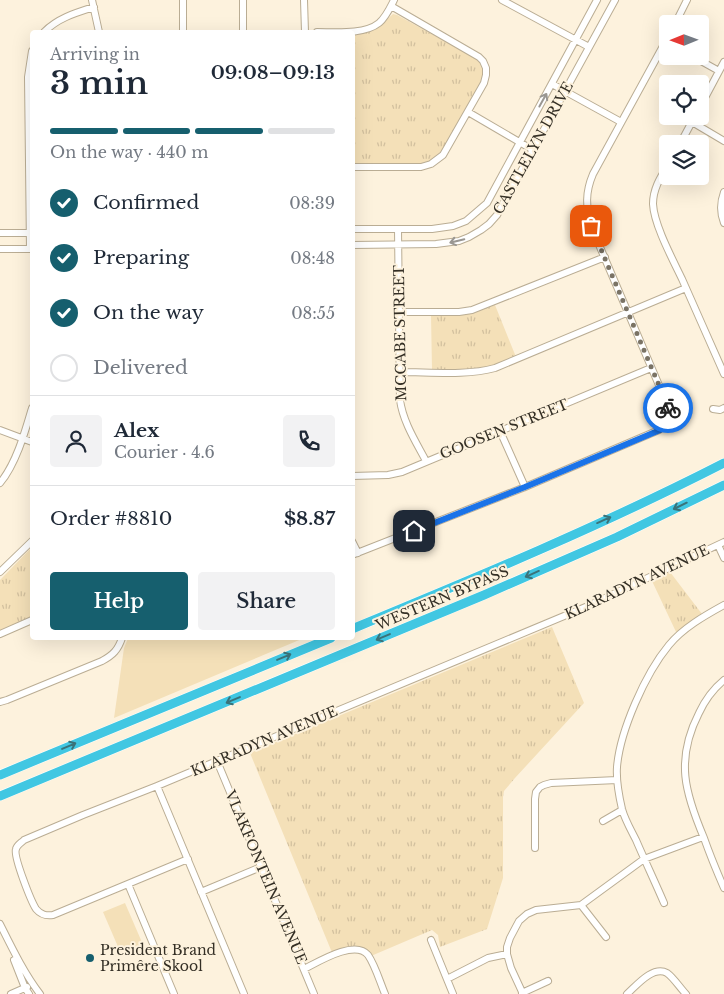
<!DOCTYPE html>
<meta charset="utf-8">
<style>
body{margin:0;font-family:"Libre Baskerville",serif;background:#f2f2f3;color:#1f2937;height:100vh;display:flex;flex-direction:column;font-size:19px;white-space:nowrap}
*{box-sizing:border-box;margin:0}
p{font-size:16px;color:#747a83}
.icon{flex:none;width:28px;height:28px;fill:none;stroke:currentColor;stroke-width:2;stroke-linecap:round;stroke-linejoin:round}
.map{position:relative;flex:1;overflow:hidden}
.sheet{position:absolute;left:30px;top:30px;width:325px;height:610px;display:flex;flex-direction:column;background:#fff;border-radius:5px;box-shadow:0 5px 20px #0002}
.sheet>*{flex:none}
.needle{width:32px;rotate:269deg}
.controls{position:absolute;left:659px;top:15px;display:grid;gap:10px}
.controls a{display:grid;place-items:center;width:50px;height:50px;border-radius:5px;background:#fff;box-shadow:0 5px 20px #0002;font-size:25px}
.pin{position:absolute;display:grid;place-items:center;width:42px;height:42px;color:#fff;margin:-21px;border-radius:10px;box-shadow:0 2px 8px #0006}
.courier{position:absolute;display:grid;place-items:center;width:50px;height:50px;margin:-25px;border:4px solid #1a73e8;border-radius:50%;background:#fff;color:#222;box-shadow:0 1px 6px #0007}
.overview em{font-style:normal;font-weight:600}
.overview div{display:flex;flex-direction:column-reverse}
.overview{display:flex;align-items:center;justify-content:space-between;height:85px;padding:0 20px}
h1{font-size:32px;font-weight:600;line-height:38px}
.bar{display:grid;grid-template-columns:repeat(4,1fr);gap:8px 5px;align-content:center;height:60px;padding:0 20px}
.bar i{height:6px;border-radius:4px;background:#e0e1e3}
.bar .current{background:#165f6e}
.bar p{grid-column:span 4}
.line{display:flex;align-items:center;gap:12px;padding:0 20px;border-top:1px solid #e0e1e3}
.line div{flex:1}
.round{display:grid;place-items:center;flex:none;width:52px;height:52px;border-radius:5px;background:#f2f2f3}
ol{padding:0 20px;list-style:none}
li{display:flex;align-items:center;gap:15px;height:55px}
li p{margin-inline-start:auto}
li .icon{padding:5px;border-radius:50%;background:#165f6e;color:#fff;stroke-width:4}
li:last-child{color:#747a83}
li i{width:28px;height:28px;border:2px solid #e0e1e3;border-radius:50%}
.button{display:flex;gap:10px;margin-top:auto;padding:10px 20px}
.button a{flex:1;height:58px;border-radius:5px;background:#165f6e;color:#fff;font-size:20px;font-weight:600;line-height:58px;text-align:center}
.button a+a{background:#f2f2f3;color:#1f2937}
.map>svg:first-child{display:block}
</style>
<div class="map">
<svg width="724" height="994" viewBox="0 0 724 994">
<defs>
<pattern id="grass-tufts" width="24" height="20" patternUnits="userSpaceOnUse" patternTransform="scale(1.25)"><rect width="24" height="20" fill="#f4e0b8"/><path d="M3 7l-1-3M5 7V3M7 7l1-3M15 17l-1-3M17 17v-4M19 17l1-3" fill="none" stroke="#d2c09e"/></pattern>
</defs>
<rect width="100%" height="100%" fill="#fdf2dd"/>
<!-- grass -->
<path fill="url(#grass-tufts)" d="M393 14 397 15 477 59C484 67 484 73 482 82L442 155 424 165 353 166V34L370 31 380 26Z
M495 305 516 357 494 366 470 371 432 370 431 315H458L474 313Z
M32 547V619L0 633V580Z
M670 572 702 614 677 634 652 581Z
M552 627 584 703 515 778 504 791 503 797V878L487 929 440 947 438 935 432 930 371 956 367 951 333 955 250 753Z"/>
<!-- garden -->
<path fill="#f4e0b8" d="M128 638H304L114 718 124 648Z
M125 903 144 947 122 956 103 912Z"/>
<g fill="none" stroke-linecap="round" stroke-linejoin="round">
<defs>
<path id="minor" d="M92 0 99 32
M183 0V32
M243 0V32
M304 0 305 32
M502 0 589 47
M675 24 687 0
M44 32C58 18 75 13 94 7
M317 32C335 32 364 35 379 23 386 17 390 8 394 0
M692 56 719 71
M552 84 621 122
M700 107 724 62
M468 112 533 150
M692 122 724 141
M680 144 695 116
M668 165C660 178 653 189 653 204 654 225 673 260 682 279 696 311 710 342 724 374
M352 167H421L431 164 443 155 484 83 486 75V68L483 61 479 57 391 6
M724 192C720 203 720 213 724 223
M352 229H432L453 226 466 221 487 203 597 0
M398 229 400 400C403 422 416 442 426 461
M0 233H32
M352 245 436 244 459 241 469 237 481 230 489 224 497 215 615 0
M0 249H32
M30 249 28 77 32 51
M399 312H459L472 310 605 257
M400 372C430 372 467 376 495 368L686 288
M713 409 720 410 724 408
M0 430 32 442
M500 431 525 487
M352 476 388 475 402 472 651 368
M0 483C16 464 25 432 32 408
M352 541 358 553
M718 545 724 558
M352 555 525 487 659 430C667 421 669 415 667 404L591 226C586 206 585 193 593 174L668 37
M0 572 32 541
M0 634 32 620
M724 680C713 689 705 700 699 713 675 760 685 793 704 838 710 855 717 872 724 888
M0 702 7 700 102 661C113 655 118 650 122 638
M217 761 314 994
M157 786 244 994
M603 821 622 810
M535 848V799L536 792 540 787 544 785 551 783 617 780
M188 859 53 915C46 916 41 915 36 909 31 901 13 856 16 849 17 845 21 843 24 840L83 815 157 786 588 606 724 542
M128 884 174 994
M201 892 261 867
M664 903C655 882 645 861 636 840 631 830 625 820 622 809 619 796 616 781 617 767 620 731 645 674 669 645 683 628 704 616 724 605
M581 905 606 937
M0 924C12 948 24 973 40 994
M431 940 453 994
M14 960 25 988 29 994
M304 969C318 962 355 939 368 955 375 965 380 982 385 994
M447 979 488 958 507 954
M522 993 548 981
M11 994 27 987
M523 994 511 968 507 954V947L510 938 519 921 527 914 536 910 581 905 644 859 703 837
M627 994C636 986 653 965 667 973 674 978 680 988 686 994"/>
<path id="highway" d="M352 629C478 577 603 525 724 463
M0 775 331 638
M0 796 484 595 617 537 724 485"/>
</defs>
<!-- minor casing -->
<use href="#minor" stroke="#baad94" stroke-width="8"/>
<!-- highway casing -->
<use href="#highway" stroke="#fff" stroke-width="10"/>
<!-- minor -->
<use href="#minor" stroke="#fff" stroke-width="6"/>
<!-- highway -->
<use href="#highway" stroke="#41c7e2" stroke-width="9"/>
</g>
<!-- one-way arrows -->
<defs><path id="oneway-shaft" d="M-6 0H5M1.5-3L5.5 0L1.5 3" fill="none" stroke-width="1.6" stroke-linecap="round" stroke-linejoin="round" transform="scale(1.25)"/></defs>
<g stroke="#9a9792">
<use href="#oneway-shaft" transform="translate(543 100) rotate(-61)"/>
<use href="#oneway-shaft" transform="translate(457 241) rotate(167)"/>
</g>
<g stroke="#3a737a">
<use href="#oneway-shaft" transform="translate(680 506) rotate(154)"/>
<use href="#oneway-shaft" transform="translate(604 520) rotate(-24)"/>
<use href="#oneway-shaft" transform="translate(532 574) rotate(156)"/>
<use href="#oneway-shaft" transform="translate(383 637) rotate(157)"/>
<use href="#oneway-shaft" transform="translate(284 657) rotate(-23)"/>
<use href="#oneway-shaft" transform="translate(233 700) rotate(157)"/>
<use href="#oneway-shaft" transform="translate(69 746) rotate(-23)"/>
</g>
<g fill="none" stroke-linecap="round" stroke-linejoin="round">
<!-- done -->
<path stroke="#7a7365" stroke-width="5" stroke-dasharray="0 9" d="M591 226 667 404 668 408"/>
<!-- route -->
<path stroke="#1a73e8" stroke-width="6" d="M414 531 525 487 660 430C665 424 669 417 668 408"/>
</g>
<!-- markers -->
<circle fill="#165f6e" stroke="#fdf2dd" stroke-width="2" cx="90" cy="958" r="5"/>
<g text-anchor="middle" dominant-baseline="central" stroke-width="4" stroke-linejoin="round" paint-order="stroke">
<!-- street labels -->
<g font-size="14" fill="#342f25" stroke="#fdf2dd">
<text transform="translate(533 148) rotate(-61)">CASTLELYN DRIVE</text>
<text transform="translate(400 333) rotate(-91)">MCCABE STREET</text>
<text transform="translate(504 429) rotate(-22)">GOOSEN STREET</text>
<text transform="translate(637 582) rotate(-25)">KLARADYN AVENUE</text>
<text transform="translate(442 598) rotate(-23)">WESTERN BYPASS</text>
<text transform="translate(264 741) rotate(-23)">KLARADYN AVENUE</text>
<text transform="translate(266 877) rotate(67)">VLAKFONTEIN AVENUE</text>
</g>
<!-- poi labels -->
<g font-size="14" fill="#342f25" stroke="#fdf2dd" text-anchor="start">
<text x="100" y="950">President Brand<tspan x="100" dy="16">Primêre Skool</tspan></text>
</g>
</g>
</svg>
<div class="controls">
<a><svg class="needle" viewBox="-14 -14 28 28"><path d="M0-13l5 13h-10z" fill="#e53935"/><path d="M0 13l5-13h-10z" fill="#747a83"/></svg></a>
<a><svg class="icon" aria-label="locate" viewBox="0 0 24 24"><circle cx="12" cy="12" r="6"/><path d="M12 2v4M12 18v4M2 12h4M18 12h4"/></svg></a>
<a><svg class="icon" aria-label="layers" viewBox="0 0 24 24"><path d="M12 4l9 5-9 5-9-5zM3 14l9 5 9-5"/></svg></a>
</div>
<div class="pin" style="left:591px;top:226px;background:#ea580c"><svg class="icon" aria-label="bag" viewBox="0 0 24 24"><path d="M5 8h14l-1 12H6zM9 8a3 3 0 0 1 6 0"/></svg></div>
<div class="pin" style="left:414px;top:531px;background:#1f2937"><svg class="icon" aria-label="home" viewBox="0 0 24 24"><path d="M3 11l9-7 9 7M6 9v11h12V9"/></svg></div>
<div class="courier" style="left:668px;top:408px"><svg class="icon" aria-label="bike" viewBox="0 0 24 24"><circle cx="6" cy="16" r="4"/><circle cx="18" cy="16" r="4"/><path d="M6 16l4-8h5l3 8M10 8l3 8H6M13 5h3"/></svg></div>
<section class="sheet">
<div class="overview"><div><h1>3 min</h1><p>Arriving in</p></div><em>09:08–09:13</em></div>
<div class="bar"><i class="current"></i><i class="current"></i><i class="current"></i><i></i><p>On the way · 440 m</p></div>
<ol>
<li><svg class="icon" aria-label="check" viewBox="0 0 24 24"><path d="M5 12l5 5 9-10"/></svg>Confirmed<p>08:39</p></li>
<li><svg class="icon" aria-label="check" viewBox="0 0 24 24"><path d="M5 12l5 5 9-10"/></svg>Preparing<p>08:48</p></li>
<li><svg class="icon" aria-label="check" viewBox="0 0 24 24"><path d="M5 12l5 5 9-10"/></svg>On the way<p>08:55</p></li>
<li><i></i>Delivered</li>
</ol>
<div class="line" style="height:90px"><a class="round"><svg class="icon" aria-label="person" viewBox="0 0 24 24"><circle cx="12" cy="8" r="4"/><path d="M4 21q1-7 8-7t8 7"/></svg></a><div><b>Alex</b><p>Courier · 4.6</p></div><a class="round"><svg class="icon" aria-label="phone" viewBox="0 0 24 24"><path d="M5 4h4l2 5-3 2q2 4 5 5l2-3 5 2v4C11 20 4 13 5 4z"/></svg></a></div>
<div class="line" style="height:65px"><div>Order #8810</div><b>$8.87</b></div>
<div class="button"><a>Help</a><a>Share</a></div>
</section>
</div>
